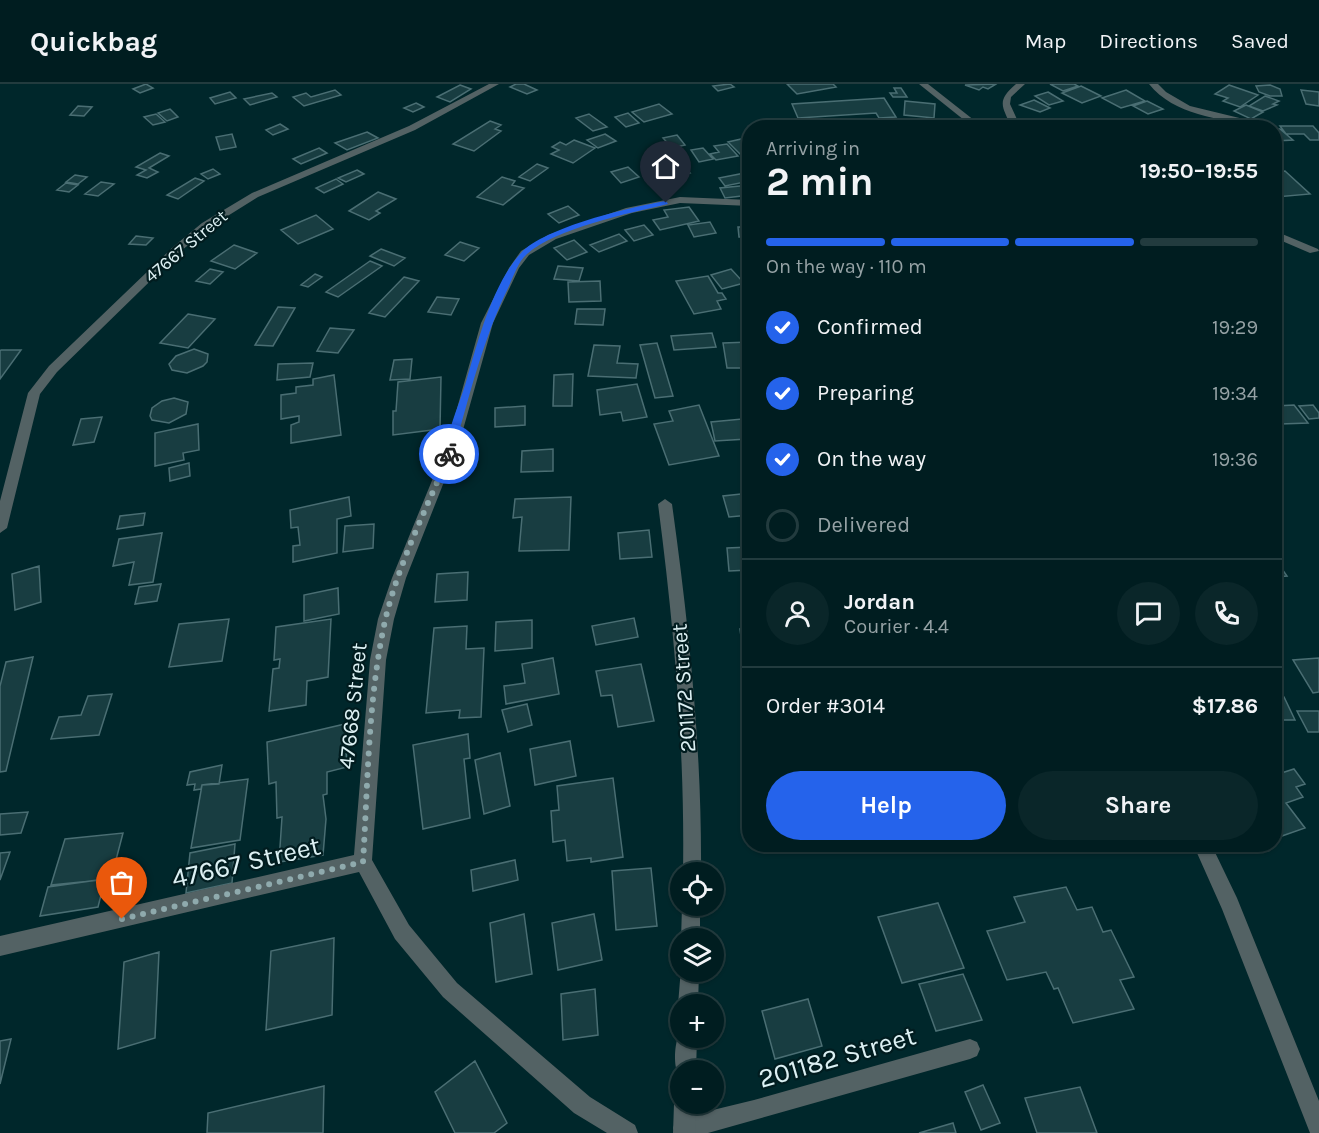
<!DOCTYPE html>
<meta charset="utf-8">
<style>
body{margin:0;font-family:Karla,sans-serif;background:#0a2629;color:#f1f3f6;height:100vh;display:flex;flex-direction:column;font-size:22px;white-space:nowrap}
*{box-sizing:border-box;margin:0}
p{font-size:20px;color:#95a2a5}
.icon{flex:none;width:33px;height:33px;fill:none;stroke:currentColor;stroke-width:2;stroke-linecap:round;stroke-linejoin:round}
.map{position:relative;flex:1;overflow:hidden}
.sheet{position:absolute;left:742px;top:36px;width:540px;height:732px;display:flex;flex-direction:column;background:#001d20;border-radius:24px;box-shadow:0 2px 4px #0004,0 0 0 2px #223b3e}
.sheet>*{flex:none}
.fabs{position:absolute;left:670px;top:778px;display:grid;gap:12px}
.fabs a{display:grid;place-items:center;width:54px;height:54px;border-radius:50%;background:#001d20;box-shadow:0 2px 4px #0004,0 0 0 2px #223b3e;font-size:30px}
.pin{position:absolute;display:grid;place-items:center;width:51px;height:51px;color:#fff;margin:-62px -26px;border-radius:50% 50% 50% 0;rotate:-45deg;box-shadow:0 0 6px #0007}
.pin .icon{rotate:45deg}
.courier{position:absolute;display:grid;place-items:center;width:60px;height:60px;margin:-30px;border:4px solid #2563eb;border-radius:50%;background:#fff;color:#222;box-shadow:0 2px 8px #0007}
.headline em{font-style:normal;font-weight:700}
.headline div{display:flex;flex-direction:column-reverse}
.headline{display:flex;align-items:center;justify-content:space-between;height:102px;padding:0 24px}
h1{font-size:39px;font-weight:700;line-height:45px}
.bar{display:grid;grid-template-columns:repeat(4,1fr);gap:9px 6px;align-content:center;height:72px;padding:0 24px}
.bar i{height:8px;border-radius:4px;background:#223b3e}
.bar .current{background:#2563eb}
.bar p{grid-column:span 4}
.line{display:flex;align-items:center;gap:15px;padding:0 24px;border-top:2px solid #223b3e}
.line div{flex:1}
.round{display:grid;place-items:center;flex:none;width:63px;height:63px;border-radius:32px;background:#0a2629}
ol{padding:0 24px;list-style:none}
li{display:flex;align-items:center;gap:18px;height:66px}
li p{margin-inline-start:auto}
li .icon{padding:6px;border-radius:50%;background:#2563eb;color:#fff;stroke-width:4}
li:last-child{color:#95a2a5}
li i{width:33px;height:33px;border:3px solid #223b3e;border-radius:50%}
.button{display:flex;gap:12px;margin-top:auto;padding:12px 24px}
.button a{flex:1;height:69px;border-radius:36px;background:#2563eb;color:#fff;font-size:24px;font-weight:700;line-height:69px;text-align:center}
.button a+a{background:#0a2629;color:#f1f3f6}
header{display:flex;align-items:center;gap:36px;box-sizing:border-box;height:84px;padding:0 30px;background:#001d20;border-bottom:2px solid #223b3e}
header strong{font-size:28px}
nav{display:flex;gap:33px;margin-inline-start:auto;font-size:21px}
.map>svg:first-child{display:block}
</style>
<header>
<strong>Quickbag</strong>
<nav><a>Map</a><a>Directions</a><a>Saved</a></nav>
</header>
<div class="map">
<svg width="1319" height="1049" viewBox="0 0 1319 1049">
<rect width="100%" height="100%" fill="#00272b"/>
<!-- building -->
<path fill="#183d41" stroke="#4a6e73" stroke-width="1.5" d="M146 0 153 4 140 9 133 5Z
M516 0H524L537 6 527 10 510 3Z
M730 0 734 3 718 7 713 2Z
M787 0H833L836 3 797 10Z
M996 0 988 5 983 3 979 6 965 1Z
M1050 0H1074L1078 2 1063 7Z
M460 1 471 5 450 18 437 13Z
M1229 1 1258 11 1240 23 1223 17 1228 14 1215 10Z
M1270 1 1280 5 1282 12H1270L1259 8 1256 2Z
M1081 2 1101 12 1082 19 1062 9Z
M894 4H901L907 13H893L890 9H897Z
M335 6 341 11 304 22 293 13 306 9 311 13Z
M1126 6 1145 17 1121 24 1102 14Z
M1301 6 1319 8V22L1306 20Z
M230 8 236 14 215 20 210 14Z
M1048 8 1063 17 1049 21 1035 12Z
M272 9 277 13 250 21 244 15Z
M1265 12 1279 17 1273 20 1277 21 1263 27 1249 22Z
M884 14 896 33 879 34 876 29 798 34 792 20Z
M1034 16 1050 24 1040 28 1020 21Z
M905 17 935 20 934 34 904 31Z
M1147 17 1163 25 1148 30 1133 22Z
M416 19 424 23 413 28 404 24Z
M659 20 672 30 644 38 632 28Z
M1246 21 1263 28 1251 35 1234 27Z
M78 22 92 23 84 32 70 31Z
M170 25 178 33 167 37 158 29Z
M628 29 639 39 626 43 615 33Z
M156 30 165 38 153 41 144 33Z
M589 30 607 43 593 47 576 34Z
M1203 35 1229 36 1234 44H1208Z
M490 37 501 41 495 45 501 47 474 67 453 60Z
M1108 38 1116 44 1074 41 1085 39 1089 42Z
M280 40 288 45 273 51 266 46Z
M1280 42H1313L1319 49V56H1310L1304 50H1286Z
M1275 45H1280L1293 56 1275 57Z
M367 48 378 54 347 66 335 59Z
M232 50 236 63 220 66 216 53Z
M605 50 616 57 598 64 587 56Z
M677 51 685 61 672 64 663 54Z
M750 53V69L741 71 728 58Z
M574 56 595 64 573 79 551 70 559 66 552 63 560 58 566 61Z
M727 60 738 72 716 76 710 70 719 68 714 62Z
M319 64 327 69 301 80 293 75Z
M703 64 713 75 699 78 691 66Z
M160 69 169 72 149 84 158 88 147 94 137 91 146 86 136 83Z
M674 76 690 89 662 98 646 85Z
M537 80 548 84 530 97 519 93Z
M628 83 639 93 621 99 611 88Z
M213 85 220 90 208 95 201 90Z
M357 86 364 90 346 98 338 94Z
M1285 87 1310 110 1276 113 1275 88Z
M750 88V97L725 102 719 94Z
M75 91 87 93 78 100 66 98Z
M502 93 515 97 512 101 524 104 503 121 477 113Z
M195 94 204 97 178 115 167 111Z
M336 95 343 100 324 109 316 104Z
M101 98 114 100 98 112 85 110Z
M66 99 78 101 69 108 57 106Z
M750 101V111L725 114 720 104Z
M378 108 396 115 376 127 380 129 369 136 349 127Z
M568 122 579 131 559 139 548 130Z
M689 123 699 137 660 146 653 136 668 133 664 126Z
M316 131 333 145 298 160 281 146Z
M710 138 716 149 694 153 688 141Z
M644 141 653 151 634 157 625 146Z
M738 143H750V153H739Z
M619 150 627 157 599 168 590 161Z
M136 152 153 154 146 161 129 160Z
M574 156 587 168 567 176 554 164Z
M460 158 479 164 464 177 445 171Z
M234 161 257 169 235 185 211 177Z
M381 165 405 174 394 182 370 172Z
M370 177 382 182 338 213 326 208Z
M558 182 583 184 579 197 554 195Z
M210 185 223 188 210 200 196 197Z
M731 185 744 199 722 205 711 191Z
M315 190 322 193 308 203 301 201Z
M708 192 718 209H722L726 215 717 217 721 225 694 230 676 197Z
M404 193 419 197 385 233 369 229Z
M600 197 601 217 569 218 568 198Z
M437 213 459 215 451 231 428 228Z
M278 223 295 224 273 262 255 261Z
M577 225H605L603 241 575 240Z
M188 230 215 235 188 264 160 259Z
M330 244 354 246 338 269 317 267Z
M712 249 716 263 674 266 671 252Z
M750 258V284H727L723 259Z
M657 259 673 312 655 314 640 261Z
M594 261 620 262 617 279 638 280 636 294 588 292Z
M194 265 208 270 207 278 203 282 187 289 172 286 169 280 176 272Z
M1 266H21L0 295V267Z
M412 275 410 295 390 296 394 276Z
M313 279 310 293 277 296 278 280Z
M573 290 572 322H553L554 291Z
M334 291 341 351 291 359V341L299 338V332L281 335V311L296 309V303L313 301V295Z
M441 293 440 345 393 351V327H396L398 298Z
M637 300 647 333 623 337 621 328 600 331 597 306Z
M174 314 188 318 186 330 169 339 152 336 150 332 152 324 162 317Z
M699 321 719 372 669 381 654 340 673 337 669 327Z
M1294 321 1308 339 1280 340 1275 333V322Z
M1313 321 1319 329V334L1309 335 1299 322Z
M525 322V341L495 343V324Z
M102 333 94 358 73 361 81 335Z
M742 335 747 355 715 357 711 338Z
M198 340 199 366 183 369 184 376 155 382V349Z
M553 365V387L521 388 522 367Z
M189 379 190 392 170 397 169 384Z
M750 409V431L729 433 723 412Z
M349 413 351 432 337 435V469L293 478V462L300 461 298 443 291 444 290 426Z
M571 413 569 466 519 467 522 433 513 434 515 415Z
M145 429 143 441 117 445 120 432Z
M374 440 373 464 343 468 345 442Z
M649 446 652 473 620 475 618 449Z
M162 449 153 498 129 501 134 478 113 482 119 455Z
M750 463V486L729 487 727 464Z
M1275 475 1287 492 1275 493Z
M39 482 41 518 15 526 12 490Z
M468 488 467 516 435 518 437 490Z
M161 500 157 517 135 520 139 503Z
M338 504 339 530 304 537V511Z
M634 534 638 553 596 561 592 542Z
M229 535 222 577 169 583 179 540Z
M331 535 328 593 307 597 306 621 269 627 273 585 279 584 280 575 274 576 276 543Z
M532 536V564L495 567 496 538Z
M467 542 466 565 484 564 481 633 459 634 460 626 426 629 434 544Z
M750 544V576H744L740 545Z
M33 573 6 687 0 688V602L6 578Z
M553 574 559 610 506 620 504 602 525 599 522 580Z
M1319 574V608L1313 609 1293 576Z
M641 580 654 637 618 643 612 611 601 612 596 587Z
M112 610 99 651 51 655 59 633 81 631 88 612Z
M1275 613H1284L1295 636H1275Z
M527 620 532 641 508 648 502 626Z
M1297 627H1319V648H1308Z
M345 640 347 683 327 688V710L323 711 326 735 323 771 279 778 282 733 277 734 276 698 269 700 267 658Z
M468 650 470 674 464 675 470 734 423 745 413 661Z
M570 657 576 692 535 701 530 665Z
M500 669 510 722 484 730 475 676Z
M222 681 219 700 202 701 201 705 194 706 195 700 187 701 190 688Z
M1294 685 1305 700 1296 703 1303 713 1286 719 1305 744 1279 753 1275 747V691Z
M613 694 623 773 591 778V774L567 777 565 756 553 758 551 727 559 726 557 702Z
M248 695 240 756 191 764 202 701Z
M28 728 21 749 0 751V730Z
M123 749 111 795 51 801 65 755Z
M235 760 232 799 186 809 190 769Z
M878 760H909L880 766Z
M10 768 0 796V769Z
M515 776 518 796 473 807 471 786Z
M651 784 657 842 616 846 612 787Z
M105 795 98 823 40 832 48 803Z
M1066 803 1077 826 1092 823 1103 848 1111 846 1134 893 1120 896 1134 925 1073 939 1058 904 1054 905 1046 888 1007 896 987 847 1025 838 1014 813Z
M938 819 964 884 902 899 878 833Z
M524 830 532 890 496 898 490 839Z
M594 830 602 876 558 886 552 839Z
M334 854 332 931 266 946 271 867Z
M159 868 155 954 118 965 124 878Z
M963 890 982 936 936 947 919 900Z
M595 905 598 951 563 956 561 910Z
M808 915 822 962 775 975 762 927Z
M11 955 0 1000V957Z
M475 977 507 1039 494 1049H455L435 1008Z
M983 1001 1000 1039 981 1046 965 1008Z
M324 1002 323 1049H207L208 1029Z
M1080 1003 1097 1049H1037L1025 1014Z
M953 1039 956 1049H919Z"/>
<g fill="none" stroke-linecap="round" stroke-linejoin="round">
<!-- lane -->
<path fill="#536264" fill-rule="evenodd" d="M1149 0H1158L1166 8 1190 22 1260 39 1256 42C1218 34 1175 32 1149 0Z
M970 955 977 958 980 965 977 972 970 975 708 1049H675L673 1044 676 1036 684 1033 754 1016Z"/>
<!-- street -->
<path fill="#536264" fill-rule="evenodd" d="M489 0H499L415 46 258 113 210 143 181 167 57 288 40 310 7 444 0 449V417L28 309 49 282 173 163 202 139 252 109 409 42Z
M919 0H928L984 44H974Z
M1016 0H1025L1011 13 1010 20 1021 44H1012C1002 22 996 17 1016 0Z
M680 113 750 116V122L680 119 632 129 556 155 529 171 519 184 493 239 459 360 406 494 394 535 386 576 372 776 409 841 457 899 590 1013 635 1041 638 1049H607L574 1029 443 913 395 855 359 788 0 872V852L354 771 370 576 378 535 392 494 447 360 481 239 509 184 521 167 548 151 626 124Z
M1275 147 1318 165 1319 167 1310 169 1275 154Z
M665 415 672 420C689 543 702 665 701 789H683C685 665 674 543 658 420Z
M1193 760H1211L1237 814 1319 1017V1049H1310L1222 825Z
M682 822H700V855L681 856Z
M681 884V888H699L698 921H681V928L678 921Z
M681 946V954H697L696 987H681V995C672 986 674 957 681 946Z
M681 1011V1020H696L695 1049H673L674 1020 677 1012Z"/>
</g>
<!-- route -->
<path fill="#2563eb" d="M666 117 668 120C630 129 556 144 527 170 518 178 514 191 509 202 483 255 469 313 453 370L446 372C443 357 461 316 466 298 478 257 492 201 521 169 545 143 631 123 666 117Z"/>
<g fill="none" stroke-linecap="round" stroke-linejoin="round">
<!-- done -->
<path stroke="#8faaad" stroke-width="6" stroke-dasharray="0 10.8" d="M122 835 363 778C368 698 368 615 385 537 398 480 427 424 449 370"/>
</g>
<g text-anchor="middle" dominant-baseline="central" stroke-width="4.5" stroke-linejoin="round" paint-order="stroke">
<!-- far-street labels -->
<g font-size="18" fill="#dcf0f3" stroke="#011c1f">
<text transform="translate(186 162) rotate(-40)">47667 Street</text>
</g>
<!-- street labels -->
<g font-size="22" fill="#dcf0f3" stroke="#011c1f">
<text transform="translate(684 604) rotate(-94)">201172 Street</text>
<text transform="translate(353 622) rotate(-84)">47668 Street</text>
</g>
<!-- near-street labels -->
<g font-size="27" fill="#dcf0f3" stroke="#011c1f">
<text transform="translate(246 778) rotate(-13)">47667 Street</text>
<text transform="translate(837 973) rotate(-16)">201182 Street</text>
</g>
</g>
</svg>
<div class="fabs">
<a><svg class="icon" aria-label="locate" viewBox="0 0 24 24"><circle cx="12" cy="12" r="6"/><path d="M12 2v4M12 18v4M2 12h4M18 12h4"/></svg></a>
<a><svg class="icon" aria-label="layers" viewBox="0 0 24 24"><path d="M12 4l9 5-9 5-9-5zM3 14l9 5 9-5"/></svg></a>
<a>+</a>
<a>−</a>
</div>
<div class="pin" style="left:122px;top:835px;background:#ea580c"><svg class="icon" aria-label="bag" viewBox="0 0 24 24"><path d="M5 8h14l-1 12H6zM9 8a3 3 0 0 1 6 0"/></svg></div>
<div class="pin" style="left:666px;top:119px;background:#1f2937"><svg class="icon" aria-label="home" viewBox="0 0 24 24"><path d="M3 11l9-7 9 7M6 9v11h12V9"/></svg></div>
<div class="courier" style="left:449px;top:370px"><svg class="icon" aria-label="bike" viewBox="0 0 24 24"><circle cx="6" cy="16" r="4"/><circle cx="18" cy="16" r="4"/><path d="M6 16l4-8h5l3 8M10 8l3 8H6M13 5h3"/></svg></div>
<section class="sheet">
<div class="headline"><div><h1>2 min</h1><p>Arriving in</p></div><em>19:50–19:55</em></div>
<div class="bar"><i class="current"></i><i class="current"></i><i class="current"></i><i></i><p>On the way · 110 m</p></div>
<ol>
<li><svg class="icon" aria-label="check" viewBox="0 0 24 24"><path d="M5 12l5 5 9-10"/></svg>Confirmed<p>19:29</p></li>
<li><svg class="icon" aria-label="check" viewBox="0 0 24 24"><path d="M5 12l5 5 9-10"/></svg>Preparing<p>19:34</p></li>
<li><svg class="icon" aria-label="check" viewBox="0 0 24 24"><path d="M5 12l5 5 9-10"/></svg>On the way<p>19:36</p></li>
<li><i></i>Delivered</li>
</ol>
<div class="line" style="height:108px"><a class="round"><svg class="icon" aria-label="person" viewBox="0 0 24 24"><circle cx="12" cy="8" r="4"/><path d="M4 21q1-7 8-7t8 7"/></svg></a><div><b>Jordan</b><p>Courier · 4.4</p></div><a class="round"><svg class="icon" aria-label="chat" viewBox="0 0 24 24"><path d="M4 5h16v11H9l-5 4z"/></svg></a><a class="round"><svg class="icon" aria-label="phone" viewBox="0 0 24 24"><path d="M5 4h4l2 5-3 2q2 4 5 5l2-3 5 2v4C11 20 4 13 5 4z"/></svg></a></div>
<div class="line" style="height:78px"><div>Order #3014</div><b>$17.86</b></div>
<div class="button"><a>Help</a><a>Share</a></div>
</section>
</div>
